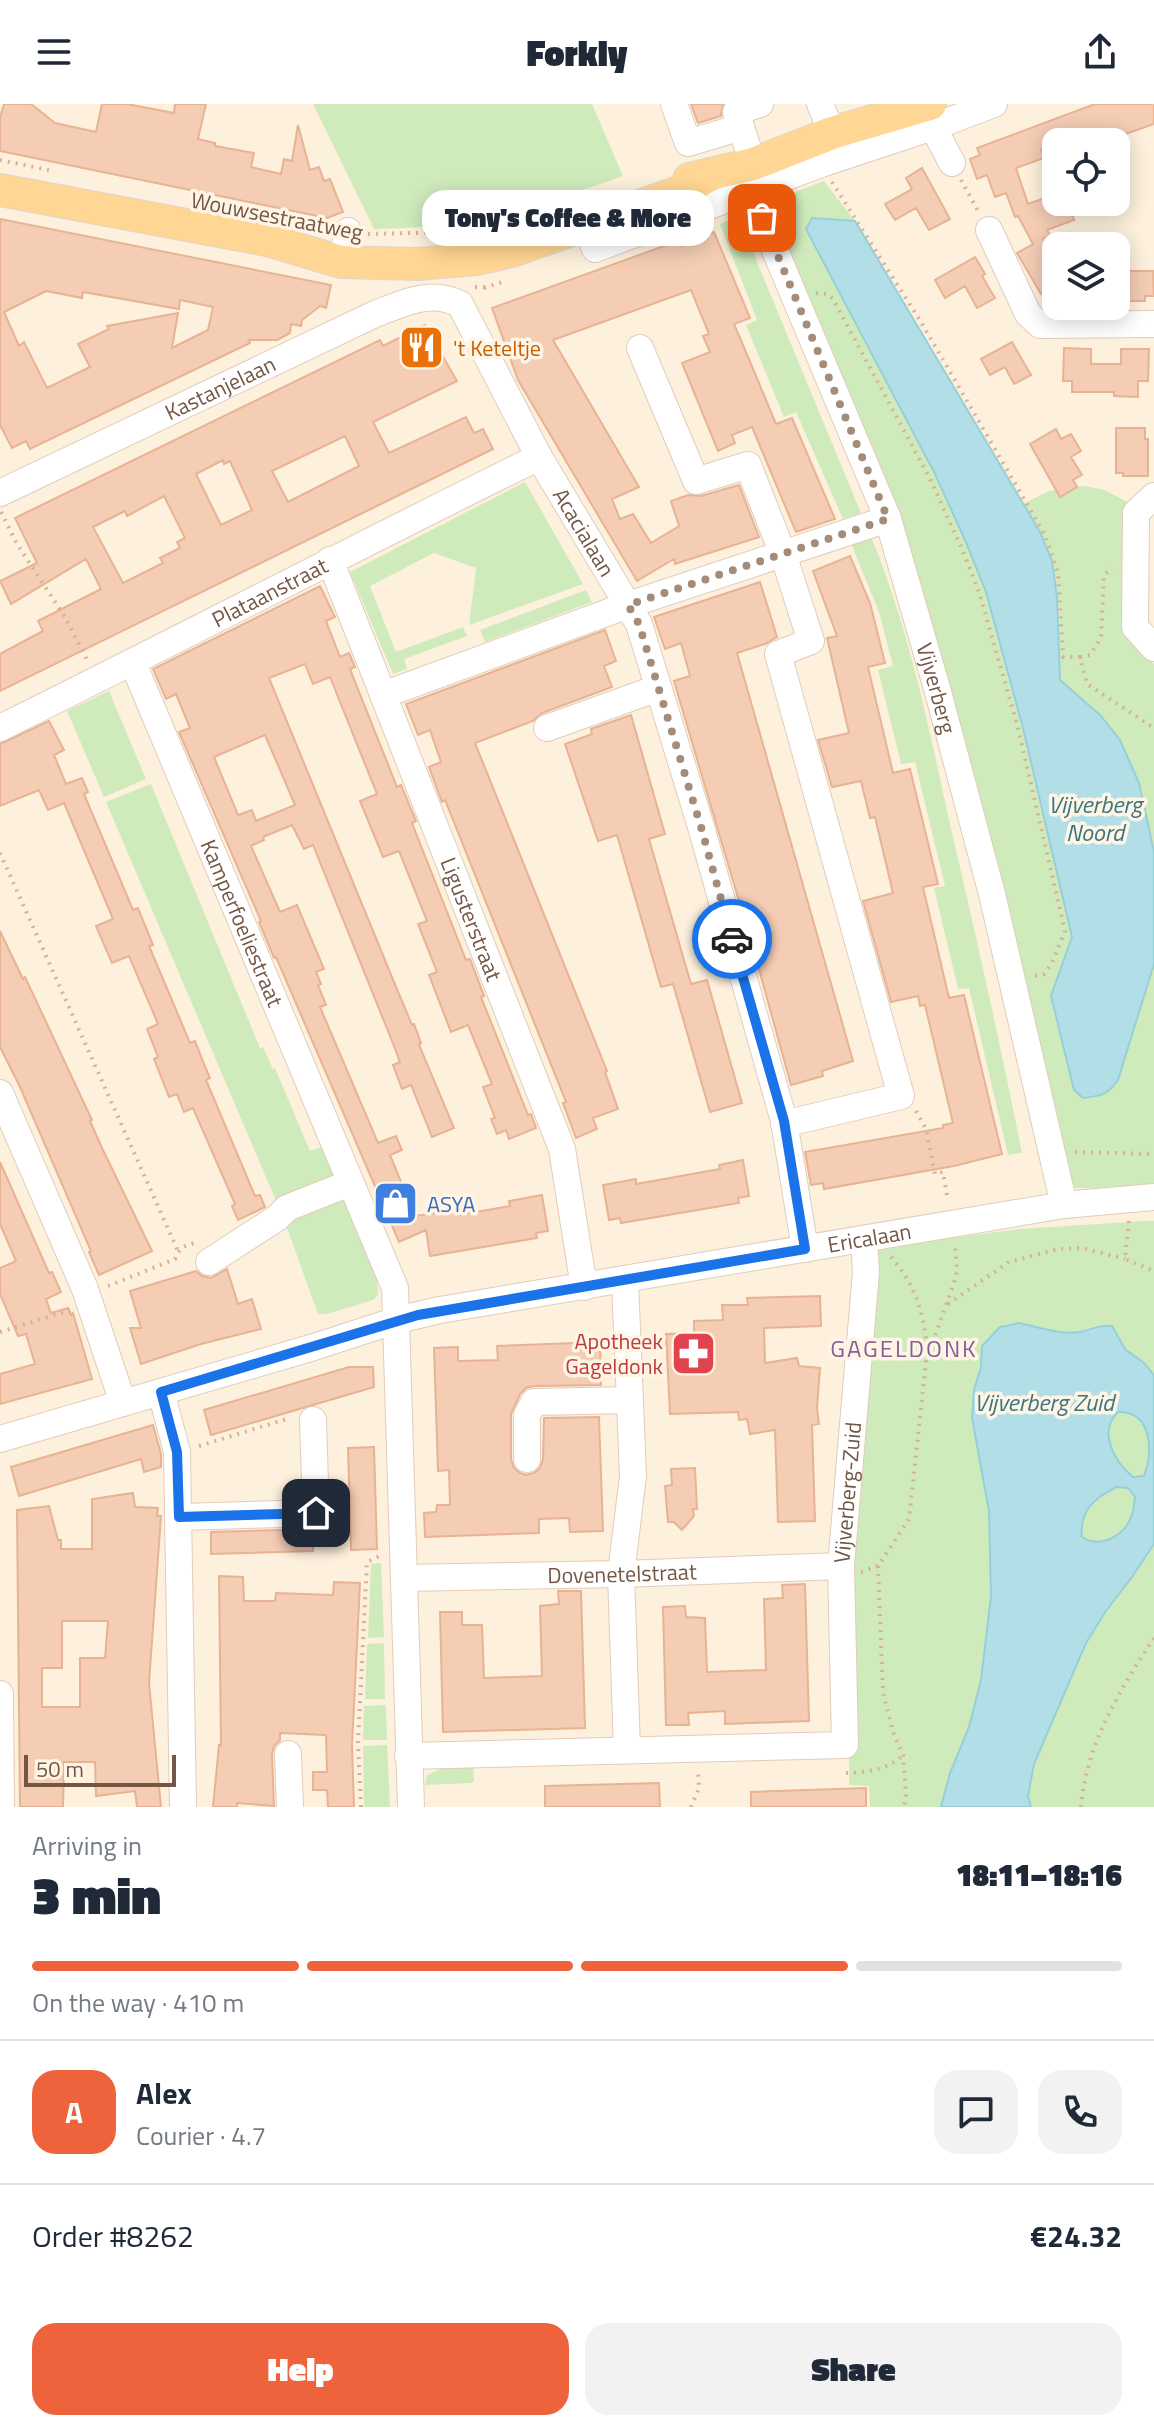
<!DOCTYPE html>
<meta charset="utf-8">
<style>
body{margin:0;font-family:"Titillium Web",sans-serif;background:#f2f2f3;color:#1f2937;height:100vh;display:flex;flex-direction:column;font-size:30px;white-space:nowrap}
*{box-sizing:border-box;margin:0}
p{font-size:26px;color:#747a83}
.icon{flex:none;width:44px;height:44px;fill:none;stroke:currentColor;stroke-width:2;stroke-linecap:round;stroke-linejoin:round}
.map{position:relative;height:1703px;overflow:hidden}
.side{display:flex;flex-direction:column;background:#fff;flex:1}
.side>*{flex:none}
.tools{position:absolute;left:1042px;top:24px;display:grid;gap:16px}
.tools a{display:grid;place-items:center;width:88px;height:88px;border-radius:16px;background:#fff;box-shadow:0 4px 20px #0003;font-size:40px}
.scale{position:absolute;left:24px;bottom:20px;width:152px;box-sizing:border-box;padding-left:8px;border:4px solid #745645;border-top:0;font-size:22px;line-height:28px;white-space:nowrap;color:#745645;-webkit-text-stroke:6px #fff5e5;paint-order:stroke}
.pin{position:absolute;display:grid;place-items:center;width:68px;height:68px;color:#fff;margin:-34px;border-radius:16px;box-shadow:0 4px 12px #0006}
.courier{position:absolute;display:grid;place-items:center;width:80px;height:80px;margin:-40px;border:6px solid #1a73e8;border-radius:50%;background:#fff;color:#222;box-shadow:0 2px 10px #0007}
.bubble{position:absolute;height:56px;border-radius:24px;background:#fff;box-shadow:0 4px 20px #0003;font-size:26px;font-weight:800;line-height:56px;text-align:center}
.headline em{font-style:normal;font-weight:800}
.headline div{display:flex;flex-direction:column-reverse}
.headline{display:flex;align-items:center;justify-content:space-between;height:136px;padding:0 32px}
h1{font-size:52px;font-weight:800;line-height:60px}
.bar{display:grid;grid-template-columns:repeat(4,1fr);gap:12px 8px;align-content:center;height:96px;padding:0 32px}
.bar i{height:10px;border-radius:6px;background:#e0e1e3}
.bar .active{background:#ee633b}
.bar p{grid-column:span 4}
.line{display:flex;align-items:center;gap:20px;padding:0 32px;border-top:2px solid #e0e1e3}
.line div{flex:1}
.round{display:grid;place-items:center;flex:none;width:84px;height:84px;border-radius:24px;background:#f2f2f3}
.button{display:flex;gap:16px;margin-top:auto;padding:16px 32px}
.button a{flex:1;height:92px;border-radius:24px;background:#ee633b;color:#fff;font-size:32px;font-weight:800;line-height:92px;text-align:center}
.button a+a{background:#f2f2f3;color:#1f2937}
header{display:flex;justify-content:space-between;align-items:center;height:104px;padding:0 32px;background:#fff;font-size:36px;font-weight:800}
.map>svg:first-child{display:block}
</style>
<header><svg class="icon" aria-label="menu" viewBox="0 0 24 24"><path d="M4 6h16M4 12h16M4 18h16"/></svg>Forkly<svg class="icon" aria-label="share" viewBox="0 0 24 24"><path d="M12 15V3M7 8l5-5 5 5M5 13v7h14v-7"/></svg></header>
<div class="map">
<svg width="1154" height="1703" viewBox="0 0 1154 1703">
<rect width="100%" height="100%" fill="#fdf1dd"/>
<!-- green -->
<path fill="#cfebbc" d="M313 0H592L623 72C564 93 505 112 443 121 420 124 397 124 374 125Z
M824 77 855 117 812 114 965 436 986 488 1005 552 1023 624 1072 833 1051 892 1061 924 1118 976 1154 860V1084H1076L1063 1078 1023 919 936 533 895 412 769 98Z
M738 112 861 409 843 415 796 308 784 313 746 221 757 216 720 120Z
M525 378 583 480 469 521 476 464 434 449 370 482 396 548 463 523 467 532 404 555 407 565 393 570 350 468Z
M1084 382 1105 386 1127 398 1130 531 1154 560V751L1139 679 1100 611 1060 576C1059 538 1062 494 1051 457 1045 436 1034 418 1023 400L1049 387Z
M869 428C908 520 928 619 949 716 975 827 1000 938 1022 1049L1008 1051 969 884 958 885 934 784 945 782 915 658 901 660 878 566 893 562 879 508 849 435Z
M586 486 592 498 485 538 480 526Z
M109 587 146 675 104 693 67 607Z
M151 680 260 944 263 943 273 965 275 964 310 1047 327 1041 336 1061 333 1074 277 1099 106 698Z
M347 1089 376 1161 378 1191 373 1196 327 1210H318L287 1124 291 1113Z
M1143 1117H1154V1271L1144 1259 1125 1245 1111 1221C1095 1219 1079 1230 1062 1229 1042 1228 1019 1212 1000 1223 993 1227 987 1236 982 1242L981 1263 974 1286 989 1407 991 1492 981 1576 969 1623 950 1669 941 1703H870L869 1682 849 1681 852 1484 873 1144 1020 1125Z
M1118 1308C1152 1307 1154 1348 1144 1372L1133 1373C1116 1358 1097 1329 1118 1308Z
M1117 1383 1128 1384 1135 1393C1134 1399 1134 1407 1131 1413 1124 1432 1100 1445 1082 1433 1079 1407 1095 1393 1117 1383Z
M1154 1440V1703H1031L1028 1692 1034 1660 1086 1539 1106 1507 1132 1473Z
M381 1459 384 1533 368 1534 371 1460Z
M384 1539 385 1595H365L367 1540Z
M386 1601 387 1636H363L364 1602Z
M387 1641 390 1703H364L363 1642Z
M439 1660 473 1661 474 1677 471 1679 425 1681 427 1671 439 1666Z"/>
<!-- water -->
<path fill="#b2dfe7" stroke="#97cfd9" stroke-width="2" fill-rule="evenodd" d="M812 114 855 117 1040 428 1052 457 1057 493 1060 576 1100 611 1120 636 1139 679 1154 748V860L1118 976C1108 991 1100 992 1083 994L1074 986 1051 892 1072 833 1023 624 986 488 965 436 934 368 806 125Z
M1019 1219C1039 1223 1059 1231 1079 1228 1091 1226 1099 1220 1112 1222L1125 1245 1144 1259 1154 1271V1440L1132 1473 1106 1507 1086 1539 1034 1660 1028 1692 1031 1703H941L950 1669 969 1623 981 1576 991 1492 989 1407 972 1314 974 1286 981 1263 982 1242 1000 1223ZM1118 1308C1152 1307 1154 1348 1144 1372L1133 1373C1115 1358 1097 1328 1118 1308ZM1117 1383 1128 1384 1135 1393C1134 1399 1134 1407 1131 1413 1124 1432 1100 1445 1082 1433 1079 1407 1095 1393 1117 1383Z"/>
<!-- building -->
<path fill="#f4cdb4" stroke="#e7b393" stroke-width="2" fill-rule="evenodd" d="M4 0H31L55 19 96 28 102 0H127L174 9 175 0H206L198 35 215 39V42L254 49 251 63 281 70 284 55 292 57 298 21 310 66 319 63 324 77 330 75 343 108 327 114 0 47V14Z
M691 0H723L721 12 698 19Z
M1095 0H1154V20L1103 38H1056L1041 45 1044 54 1016 64 1028 100 1056 90V98H1068L1074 116 1047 126 1050 131 1043 135 1056 157V182L1041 190 1017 149 1033 140 1018 112 1015 113 1006 89 995 93 987 71 977 75 970 55 980 51 977 44Z
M922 64 950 115 929 126 916 104 895 116 885 100 912 85 906 74Z
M0 115 331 181 326 204 320 202 302 216 301 222 291 220 290 229 277 236H249L250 239 30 345 26 337 12 344 0 321ZM46 187 82 194 83 188 179 205 180 196 213 203 208 226 172 244 178 209 107 222 109 225 78 240 90 263 47 284 24 238 19 242 4 208Z
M714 128 750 214 734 220 751 260 776 320 792 314 835 415 796 428 752 323 732 331 735 339 718 347 682 259 710 248 703 232 709 230 691 186 553 236 639 383 612 395 620 415 633 410 651 439 679 422 671 397 688 391 701 392 739 381 759 433 675 460 674 455 637 477 518 276 492 204 664 142 680 138 681 142Z
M975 153 985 170 982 172 995 194 977 204 965 182 945 194 935 176Z
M1121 167H1153L1154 192H1145V197H1121Z
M425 221 457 277 373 318 389 349 466 313 474 329 483 325 493 345 0 587V550L43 527 38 517 101 485 86 455 11 500 0 477 37 459 15 414 380 236 383 242ZM345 332 359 362 288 398 272 367ZM223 356 224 360 230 357 252 406 221 421 196 370ZM164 392 185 434 177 438 180 444 160 454 163 459 123 479 93 423 125 407 127 412Z
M1012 238 1031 271 1014 280 1005 263 990 271 981 255Z
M1064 244 1091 245V260H1121V245H1149L1148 277H1138V293L1114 292V288H1072V277H1063Z
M1116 324H1145V335H1148V372H1123V369H1116Z
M1056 325 1061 335 1071 330 1081 347 1071 353 1082 371 1073 376 1077 383 1060 393 1030 340Z
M850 452 870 499 885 559 868 563 893 669 910 665 938 780 923 783 949 894 964 891 1002 1050 954 1062 824 1085 823 1079 811 1081 805 1048 943 1024V1021L953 1019 925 901 920 902 918 892 891 898 863 797 893 789 875 713 870 714 861 677 832 683 818 636 849 629 827 534 837 532 813 467Z
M760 478 777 533 765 540 737 549 853 957 822 967 823 972 791 981 757 858 674 577 690 572 681 539 665 545 654 513Z
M320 482 335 513 326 517 340 553 349 549 355 563 350 565 397 683 401 681 416 717 412 719 466 856 470 855 484 892 481 893 528 1011 531 1010 536 1024 509 1035 506 1026 497 1030 491 1015 495 1014 483 983 492 980 468 921 451 928 429 871 437 868 418 820 427 817 399 747 383 753 360 697 377 690 330 573 313 580 305 560 269 574 394 878 412 921 414 920 421 939 419 940 422 948 454 1024 432 1033 411 981 402 985 393 961 400 958 394 942 313 741 304 745 292 721 263 733 264 736 251 742 280 808 297 801 324 865 316 868 321 880 318 881 326 901 320 903 378 1039 396 1032 402 1046 390 1051 415 1112 457 1106 459 1111 510 1102 509 1097 542 1091 548 1127 536 1129 537 1134 430 1152 426 1126 399 1138 276 853 274 854 259 818 261 817 179 628 190 624 176 590 166 595 153 565ZM265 631 295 701 256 717 252 706 238 711 214 653Z
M605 526 616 557 604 562 612 583 542 609 533 617 475 639 607 967 605 968 618 1005 593 1014 597 1025 576 1034 563 999 566 998 445 696 442 698 429 663 441 658 430 626 418 631 406 600Z
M631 611 665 730 649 735 691 880 707 876 742 999 710 1008 673 880 661 883 617 731 598 737 565 640 592 630 591 625Z
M49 617 64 646 54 651 66 680 82 674 88 688 84 690 133 806 138 804 153 841 149 842 174 901 190 939 195 937 204 960 210 974 206 976 255 1092 260 1091 265 1103 238 1116 232 1102 235 1100 193 1004 184 1008 177 990 169 993 154 955 158 953 147 925 158 920 129 852 112 859 96 822 113 815 64 699 48 706 39 686 0 702V640Z
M0 827 23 875 25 873 92 1016 90 1017 102 1044 152 1147 99 1171 89 1148 91 1147 20 983 0 943Z
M743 1056 749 1092 738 1094 739 1099 621 1119 620 1114 609 1116 603 1081 636 1075V1080L720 1065 719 1061Z
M0 1058 49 1169 52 1168 61 1188 46 1195 51 1209 68 1204 71 1211 73 1209 92 1275 0 1300V1270L35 1260 26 1230 18 1232 0 1190V1164L16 1157 0 1120Z
M227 1165 238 1200 252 1195 261 1225 201 1240 141 1260 130 1224H141L130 1187 196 1167 202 1172 211 1174Z
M820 1192 821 1222 764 1224 765 1259 797 1254 799 1262 820 1264 817 1304 819 1320 812 1321 815 1417 778 1418 775 1326 750 1330 747 1315 739 1316 738 1308 670 1310 666 1230 694 1229V1217L723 1216 722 1201H748L747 1194Z
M600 1238 601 1281 534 1282 526 1284 520 1290 511 1310V1355L514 1364 520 1369 526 1371 534 1369 540 1364 543 1355 544 1314 599 1313 603 1427 570 1428 569 1414 539 1415V1429L425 1433 424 1409 436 1408 437 1401H450L449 1366 438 1367 434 1244 458 1243V1257L498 1256 497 1242Z
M349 1263H373L374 1283 211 1331 204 1306Z
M153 1321 161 1350V1363L144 1368 141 1355 19 1392 11 1363Z
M374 1343 377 1445 351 1446 348 1344Z
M695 1364 697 1405H693L694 1412 682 1426 674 1418H668L665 1382 672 1381 671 1365Z
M133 1389 135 1403 158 1404 157 1412H161L149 1579 161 1703H137L135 1687 96 1692 95 1658H64L63 1703H20L17 1406 49 1402 58 1436H61V1445H92V1395ZM62 1517H108L105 1554H80V1603H42V1564H62Z
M313 1425V1447L211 1450V1428Z
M219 1472 243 1473 244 1497H275L276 1489 333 1491 334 1478 360 1479 352 1641 354 1703H328L327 1686H313V1668H327L326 1631 280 1629V1636L274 1642 272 1650 274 1702 237 1699V1703H213L219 1641H221Z
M805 1480 809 1617 725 1620V1607L688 1609 689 1621H666L663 1503 685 1502 686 1513 705 1514 707 1568 766 1566 764 1495 783 1494 782 1481Z
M558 1487H581L585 1624 443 1628 440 1508H462V1521H482L484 1574 542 1572 540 1502 559 1500Z
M659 1679 660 1703H545V1682Z
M866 1684V1703H751V1688Z"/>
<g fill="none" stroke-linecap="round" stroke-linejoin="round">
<defs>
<g id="minor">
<path d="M674 0 688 39 741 23"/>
<path d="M820 0 832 29"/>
<path d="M933 23 952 59"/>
<path d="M753 60 736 8 760 0"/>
<path id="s1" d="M750 87 888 415 938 588 992 790 1064 1101"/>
<path d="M581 109 595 145 821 60 933 23 994 0"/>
<path d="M989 126 1028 210 1040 221 1154 220"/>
<path d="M341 158 348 127"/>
<path d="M640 244 696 377 748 361 783 450 811 537 778 550 901 992 784 1020"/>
<path id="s2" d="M0 389 375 210C404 199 430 185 460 200L539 353 639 520 701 723 784 1017 805 1145"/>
<path d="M1154 392 1136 409 1135 523 1154 544"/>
<path id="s3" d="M330 456 562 1045 584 1183"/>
<path id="s4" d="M133 559 395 1184 411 1703"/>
<path d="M383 591 628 501 888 415"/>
<path id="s5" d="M0 624C180 535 358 442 539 353"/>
<path d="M547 624 658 584"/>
<path d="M0 989 85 1185 123 1299"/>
<path d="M209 1158 277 1114 287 1104 350 1079"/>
<path d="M625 1177 633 1372 621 1470 627 1646"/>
<path d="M161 1288 177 1348 183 1703"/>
<path id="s6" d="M0 1335 314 1243 397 1216 440 1206 1064 1101 1154 1093"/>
<path d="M527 1355V1311L534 1298 630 1296"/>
<path d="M179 1413 316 1409 313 1316"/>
<path id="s7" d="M404 1474 621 1470 841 1462"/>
<path d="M0 1590 1 1703"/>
<path d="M288 1650 290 1703"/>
<path id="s8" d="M408 1652 845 1641 841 1462 866 1168 864 1135"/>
</g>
<path id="major" d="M689 75 753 60 832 29 930 0
M0 86 267 136 341 158 418 160 477 155 512 147 679 88 710 71"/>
</defs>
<!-- minor casing -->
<use href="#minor" stroke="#e1ccba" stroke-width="28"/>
<!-- major casing -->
<use href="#major" stroke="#ded6d2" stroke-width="34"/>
<!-- path -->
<path stroke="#d8b098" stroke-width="4" stroke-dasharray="2 6" stroke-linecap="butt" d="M0 56 53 67
M961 76 978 107
M832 78 921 218 1045 431 1058 469 1063 553H1080L1087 580 1154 624
M368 130 459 128
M475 183H485
M484 184 502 178
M816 189 828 190 833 195 929 373 963 447 980 491 1018 624 1065 827 1051 861 1044 870 1034 872
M1 408 17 440 65 513 87 556
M1080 553 1090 551 1101 534 1104 471 1112 464
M0 749 178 1147
M916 1007 926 1025 935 1070 943 1068 948 1097
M1075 1048 1154 1050
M1129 1117 1125 1155 1154 1167
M891 1153C916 1181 925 1212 927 1249L909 1415 878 1462 883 1588 893 1628 903 1651 906 1690 904 1703
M108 1182 175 1155C179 1143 185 1142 197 1138
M948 1200 1009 1158 1058 1145 1082 1144 1125 1155
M0 1228 70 1206
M927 1244 932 1240 954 1179 957 1167 955 1141
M199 1342 290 1314
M861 1468 878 1462
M846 1669C866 1668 888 1666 903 1651
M361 1703 358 1639 367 1458 382 1451
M691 1703 699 1684 698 1667
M1081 1703C1086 1641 1120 1585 1154 1534"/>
<!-- minor -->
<use href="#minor" stroke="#fff" stroke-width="26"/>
<!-- major -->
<use href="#major" stroke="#ffd693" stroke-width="32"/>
</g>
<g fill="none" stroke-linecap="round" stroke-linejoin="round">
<!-- done -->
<path stroke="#a48c7a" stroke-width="8" stroke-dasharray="0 14.4" d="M732 835 701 723 639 520 628 501 888 415 762 114"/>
<!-- route -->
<path stroke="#1a73e8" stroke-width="10" d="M316 1409 179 1413 177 1348 161 1288 418 1211 805 1145 784 1017 732 835"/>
</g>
<!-- icons -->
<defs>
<symbol id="restaurant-square" viewBox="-11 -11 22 22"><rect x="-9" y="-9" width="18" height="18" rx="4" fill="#e8710a" stroke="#fff5e5"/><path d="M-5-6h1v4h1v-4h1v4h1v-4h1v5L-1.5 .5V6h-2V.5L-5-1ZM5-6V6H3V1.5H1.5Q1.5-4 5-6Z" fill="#fff"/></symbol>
<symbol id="shop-square" viewBox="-11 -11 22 22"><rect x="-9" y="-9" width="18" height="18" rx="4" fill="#3f7fe0" stroke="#fff5e5"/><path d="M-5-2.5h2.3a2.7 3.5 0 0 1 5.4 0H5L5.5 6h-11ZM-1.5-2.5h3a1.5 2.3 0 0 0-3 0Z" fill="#fff"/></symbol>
<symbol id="pharmacy-square" viewBox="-11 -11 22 22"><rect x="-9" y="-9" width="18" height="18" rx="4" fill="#e0444e" stroke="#fff5e5"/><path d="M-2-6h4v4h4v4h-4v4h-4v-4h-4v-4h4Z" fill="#fff"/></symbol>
</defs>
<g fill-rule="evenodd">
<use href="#restaurant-square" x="396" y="218" width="51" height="51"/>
<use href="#shop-square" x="370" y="1074" width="51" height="51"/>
<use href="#pharmacy-square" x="668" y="1224" width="51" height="51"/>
</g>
<g text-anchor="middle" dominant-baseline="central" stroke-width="7" stroke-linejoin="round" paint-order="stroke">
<!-- street labels -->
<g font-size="22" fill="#745645" stroke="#fff5e5">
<text transform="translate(277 112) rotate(11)">Wouwsestraatweg</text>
<text stroke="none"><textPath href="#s2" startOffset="244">Kastanjelaan</textPath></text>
<text stroke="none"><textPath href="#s2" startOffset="764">Acacialaan</textPath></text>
<text stroke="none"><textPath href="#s5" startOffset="302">Plataanstraat</textPath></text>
<text stroke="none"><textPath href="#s1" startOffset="532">Vijverberg</textPath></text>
<text stroke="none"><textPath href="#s3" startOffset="386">Ligusterstraat</textPath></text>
<text stroke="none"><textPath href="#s4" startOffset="282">Kamperfoeliestraat</textPath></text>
<text stroke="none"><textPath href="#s6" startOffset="894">Ericalaan</textPath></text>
<text stroke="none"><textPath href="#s8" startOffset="690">Vijverberg-Zuid</textPath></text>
<text stroke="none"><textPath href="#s7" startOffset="218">Dovenetelstraat</textPath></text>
</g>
<!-- food labels -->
<g font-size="22" fill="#c56008" stroke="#fff5e5" text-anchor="start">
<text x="453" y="244">'t Keteltje</text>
</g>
<!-- shop labels -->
<g font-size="22" fill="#366cbe" stroke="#fff5e5" text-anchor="start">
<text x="427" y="1100">ASYA</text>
</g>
<!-- health labels -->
<g font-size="22" fill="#be3a42" stroke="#fff5e5" text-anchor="end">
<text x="663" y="1237">Apotheek<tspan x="663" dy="25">Gageldonk</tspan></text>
</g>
<!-- water labels -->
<g font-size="24" font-style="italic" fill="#3b7682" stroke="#fff5e5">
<text x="1095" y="700">Vijverberg<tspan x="1095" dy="28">Noord</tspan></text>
<text x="1044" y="1298">Vijverberg Zuid</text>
</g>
<!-- neighbourhood labels -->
<g font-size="24" letter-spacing="2" fill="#856098" stroke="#fff5e5">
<text x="904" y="1244">GAGELDONK</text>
</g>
</g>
</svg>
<div class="tools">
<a><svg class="icon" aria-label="locate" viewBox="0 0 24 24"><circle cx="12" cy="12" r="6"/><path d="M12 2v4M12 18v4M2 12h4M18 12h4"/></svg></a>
<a><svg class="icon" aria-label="layers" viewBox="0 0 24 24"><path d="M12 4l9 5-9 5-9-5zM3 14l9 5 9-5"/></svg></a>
</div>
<div class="scale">50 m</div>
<div class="pin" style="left:762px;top:114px;background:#ea580c"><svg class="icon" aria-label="bag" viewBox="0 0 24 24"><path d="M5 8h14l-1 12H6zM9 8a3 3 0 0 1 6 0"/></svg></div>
<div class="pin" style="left:316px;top:1409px;background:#1f2937"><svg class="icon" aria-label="home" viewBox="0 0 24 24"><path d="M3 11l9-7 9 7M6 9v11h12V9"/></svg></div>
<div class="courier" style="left:732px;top:835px"><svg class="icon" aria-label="car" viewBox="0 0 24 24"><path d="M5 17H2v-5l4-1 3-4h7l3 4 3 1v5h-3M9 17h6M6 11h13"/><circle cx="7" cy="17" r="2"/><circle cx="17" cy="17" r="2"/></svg></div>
<div class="bubble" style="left:422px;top:86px;width:292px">Tony's Coffee &amp; More</div>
</div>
<section class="side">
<div class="headline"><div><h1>3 min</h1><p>Arriving in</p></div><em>18:11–18:16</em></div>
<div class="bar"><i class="active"></i><i class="active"></i><i class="active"></i><i></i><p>On the way · 410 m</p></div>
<div class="line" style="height:144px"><b class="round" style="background:#ee633b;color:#fff">A</b><div><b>Alex</b><p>Courier · 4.7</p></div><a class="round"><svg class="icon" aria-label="chat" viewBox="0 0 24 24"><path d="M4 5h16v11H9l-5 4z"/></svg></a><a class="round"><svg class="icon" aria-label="phone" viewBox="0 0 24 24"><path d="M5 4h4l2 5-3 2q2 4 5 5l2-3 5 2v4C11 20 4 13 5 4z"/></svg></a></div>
<div class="line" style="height:104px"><div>Order #8262</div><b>€24.32</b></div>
<div class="button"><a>Help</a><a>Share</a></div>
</section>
